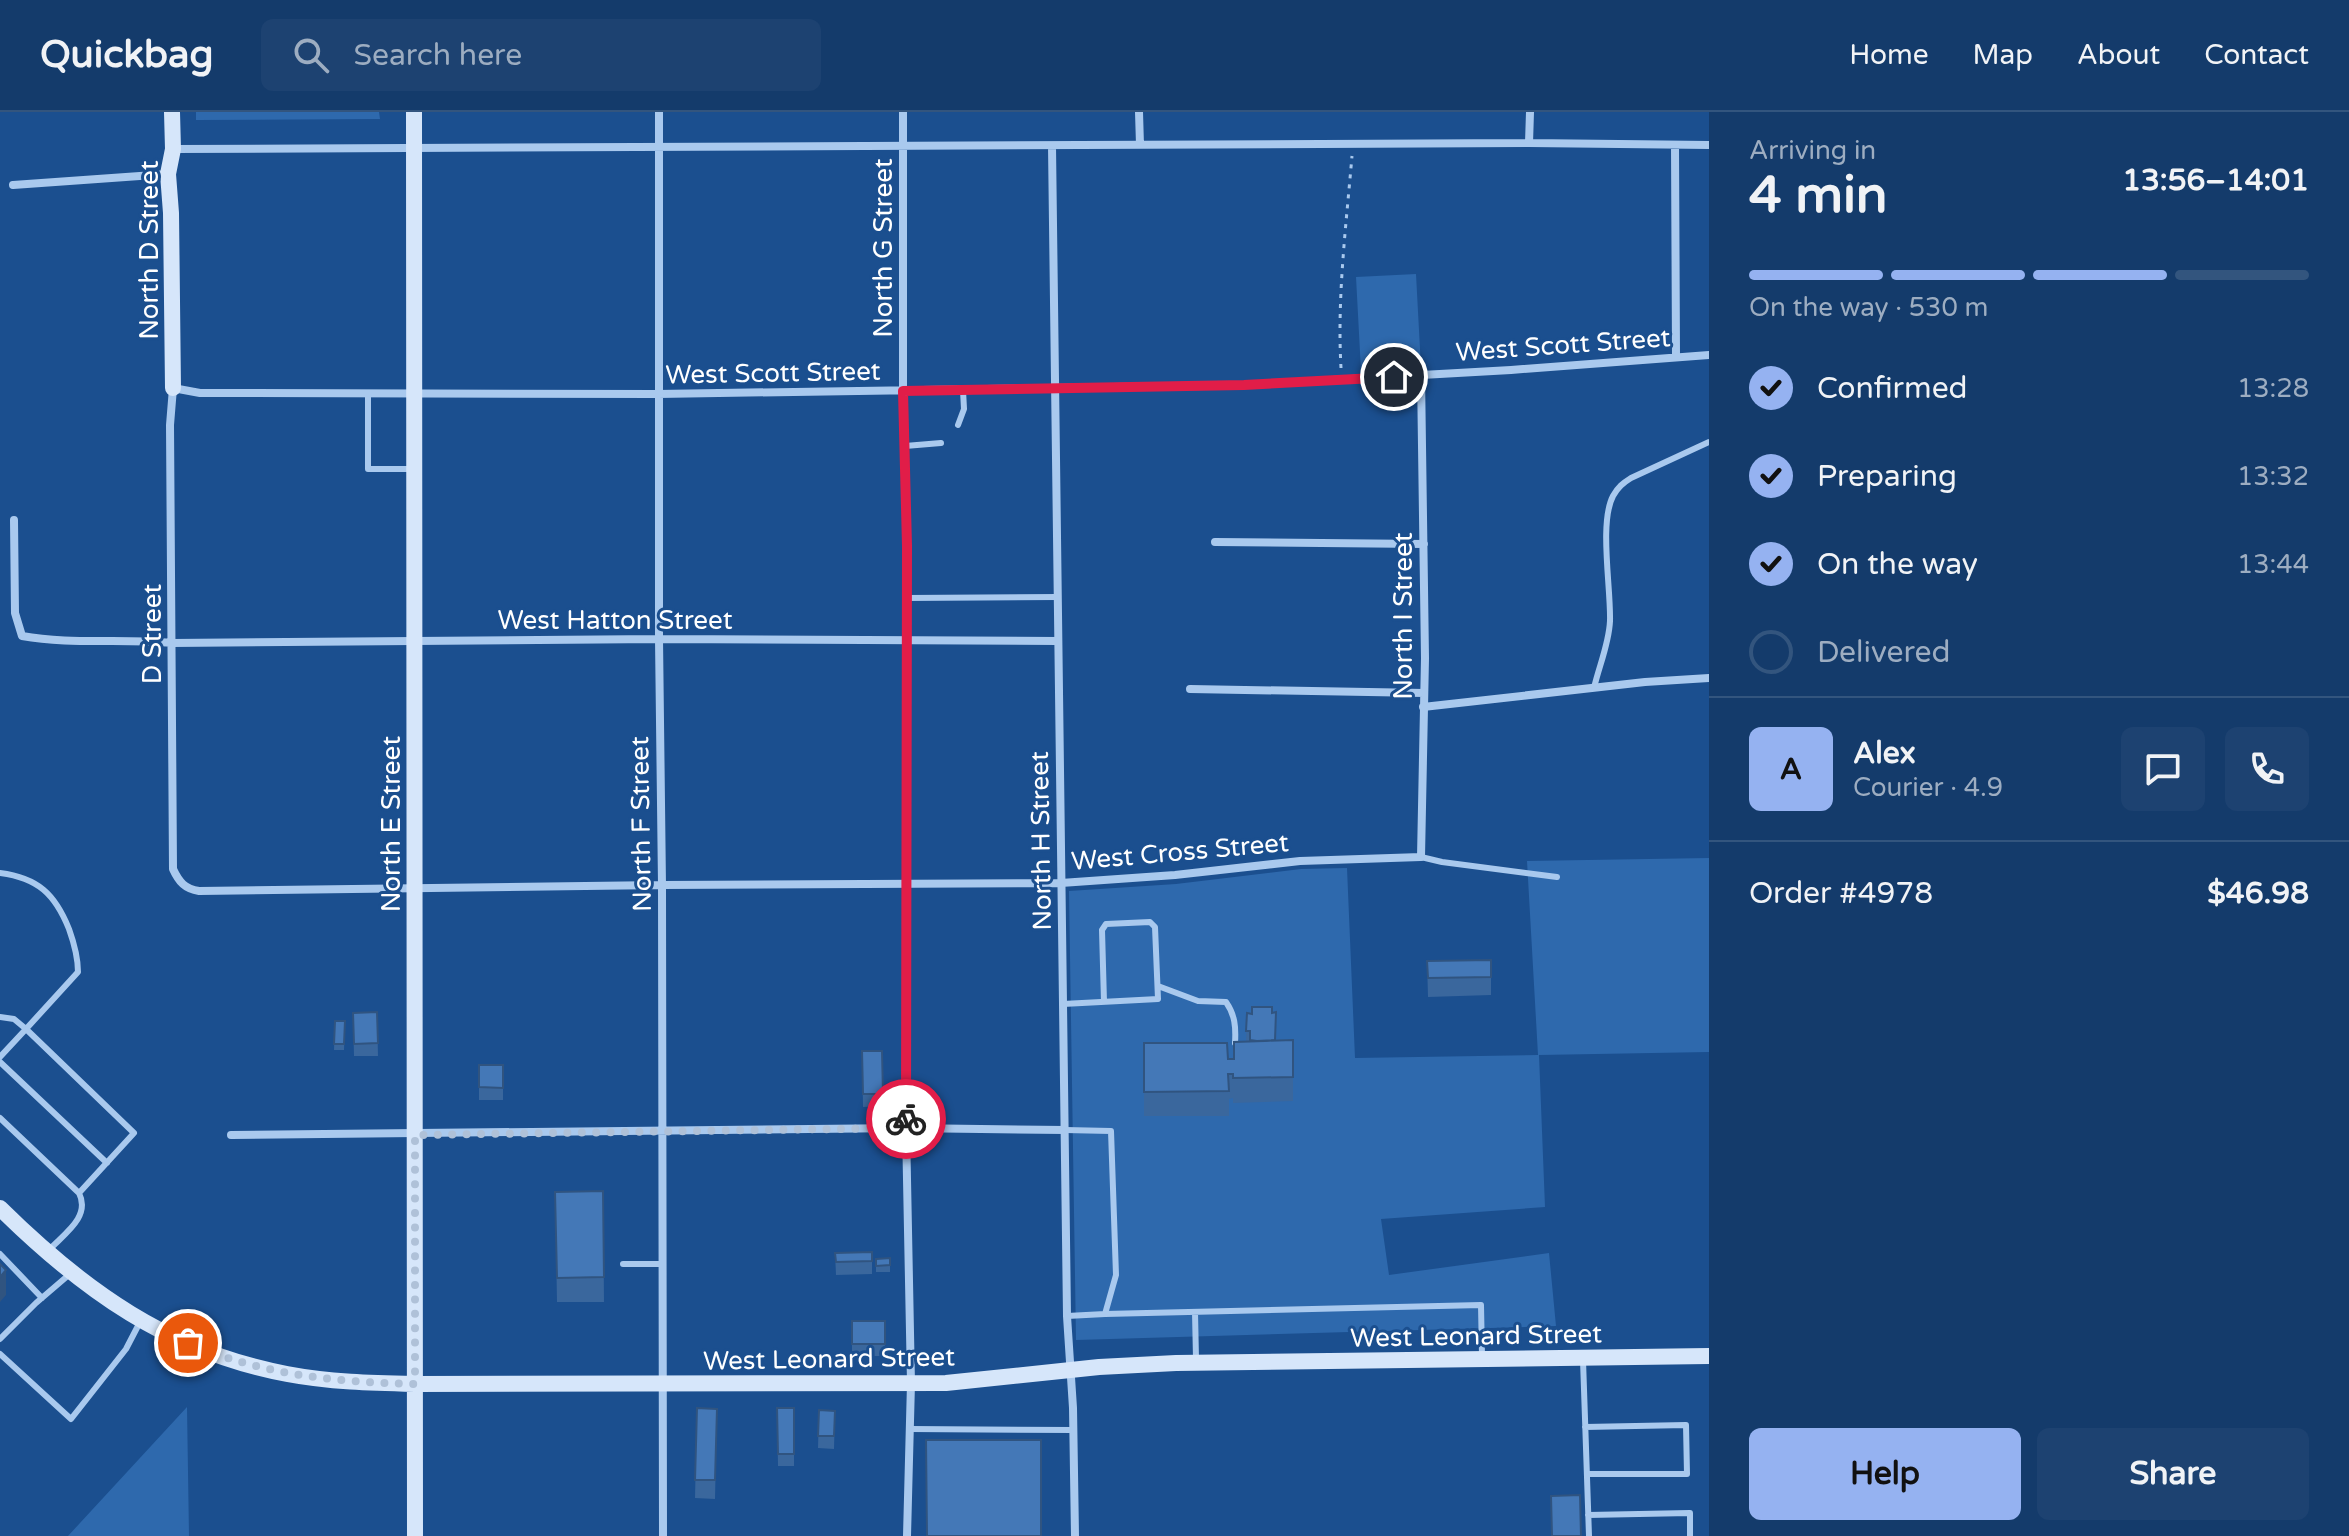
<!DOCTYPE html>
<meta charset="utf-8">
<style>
body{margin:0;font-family:"Varela Round",sans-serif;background:#1d4271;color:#f1f3f6;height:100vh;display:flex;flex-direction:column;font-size:30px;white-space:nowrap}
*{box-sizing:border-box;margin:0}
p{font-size:26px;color:#9dadc1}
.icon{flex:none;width:44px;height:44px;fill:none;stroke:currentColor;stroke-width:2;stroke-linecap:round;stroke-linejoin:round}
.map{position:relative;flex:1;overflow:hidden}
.panel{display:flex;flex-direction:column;background:#143b6b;width:640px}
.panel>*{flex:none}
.pin{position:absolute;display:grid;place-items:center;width:68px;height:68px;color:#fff;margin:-34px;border:4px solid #fff;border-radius:50%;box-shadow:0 2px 8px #0007}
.courier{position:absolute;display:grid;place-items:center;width:80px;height:80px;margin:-40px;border:6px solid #e11d48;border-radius:50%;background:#fff;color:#222;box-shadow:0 2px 10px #0007}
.overview em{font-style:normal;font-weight:700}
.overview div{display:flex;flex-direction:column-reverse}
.overview{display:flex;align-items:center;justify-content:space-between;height:136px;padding:0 40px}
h1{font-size:52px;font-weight:700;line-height:60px}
.bar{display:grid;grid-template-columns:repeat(4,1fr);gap:12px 8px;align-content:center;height:96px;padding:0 40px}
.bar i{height:10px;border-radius:6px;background:#33557e}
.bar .active{background:#95b2f1}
.bar p{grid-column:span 4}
.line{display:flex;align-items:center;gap:20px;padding:0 40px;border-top:2px solid #33557e}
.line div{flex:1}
.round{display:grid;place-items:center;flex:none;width:84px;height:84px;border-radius:12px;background:#1d4271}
ol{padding:0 40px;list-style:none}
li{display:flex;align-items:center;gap:24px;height:88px}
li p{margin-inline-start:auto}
li .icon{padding:8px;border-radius:50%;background:#95b2f1;color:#111;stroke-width:4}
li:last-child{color:#9dadc1}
li i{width:44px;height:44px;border:4px solid #33557e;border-radius:50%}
.button{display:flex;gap:16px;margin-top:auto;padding:16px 40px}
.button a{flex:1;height:92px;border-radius:12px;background:#95b2f1;color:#111;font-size:32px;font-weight:700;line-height:92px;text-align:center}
.button a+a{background:#1d4271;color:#f1f3f6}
header{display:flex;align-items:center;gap:48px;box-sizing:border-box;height:112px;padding:0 40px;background:#143b6b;border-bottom:2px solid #33557e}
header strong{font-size:38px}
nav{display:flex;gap:44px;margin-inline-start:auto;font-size:28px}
.search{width:560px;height:72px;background:#1d4271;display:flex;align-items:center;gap:20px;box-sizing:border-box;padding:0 28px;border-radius:12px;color:#9dadc1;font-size:30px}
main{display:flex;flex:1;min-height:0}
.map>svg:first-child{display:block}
</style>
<header>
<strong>Quickbag</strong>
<div class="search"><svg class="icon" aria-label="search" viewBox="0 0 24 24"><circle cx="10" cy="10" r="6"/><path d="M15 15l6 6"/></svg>Search here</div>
<nav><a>Home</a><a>Map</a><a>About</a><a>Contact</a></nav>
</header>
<main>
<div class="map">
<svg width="1709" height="1424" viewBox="0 0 1709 1424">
<rect width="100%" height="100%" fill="#1b4f8f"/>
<!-- green -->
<path fill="#2e69ad" d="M196 0H379L380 7 196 8Z
M1416 162 1421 256 1361 259 1356 165Z
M1709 746V940L1539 943 1545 1095 1381 1107 1389 1163 1549 1141 1556 1214 1076 1228 1069 779 1176 772 1301 757 1347 756 1355 946 1538 943 1527 749Z
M187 1295 189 1424H68Z"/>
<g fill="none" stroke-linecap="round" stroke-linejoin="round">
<!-- path -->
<path stroke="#a9c9ee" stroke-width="3" stroke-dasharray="4 6" stroke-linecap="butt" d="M1341 256C1337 185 1346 115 1352 44"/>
<!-- lane -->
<path stroke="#a9c9ee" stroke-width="6" d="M368 283V357H411
M958 313 964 297 963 278
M905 334 941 331
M907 486 1058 485
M1594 576C1599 554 1609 532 1610 509 1611 476 1599 411 1613 384 1618 375 1623 371 1631 366L1709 330
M1421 745 1442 750 1557 765
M0 761C38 766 55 782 69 817 74 831 78 846 78 860L26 917 14 907 0 905
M1158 874 1198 889 1226 890C1235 903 1236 915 1235 931
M1063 892 1158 887 1155 815 1150 810 1106 812 1102 818 1104 890
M0 945 26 917 134 1021 79 1081
M0 950 107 1051
M0 1006 79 1081C91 1105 64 1122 49 1138
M1065 1018 1111 1019 1116 1163 1105 1202 1067 1204
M0 1142 42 1186
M623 1152H663
M1195 1200 1196 1247
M1105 1202 1481 1193 1482 1244
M0 1227 36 1191 71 1161
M0 1242 71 1307 126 1237 140 1210
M1583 1248 1589 1424
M1585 1315 1686 1313 1687 1362H1588
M910 1317 1074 1318
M1588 1403 1690 1401V1424"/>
<!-- street -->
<path stroke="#a9c9ee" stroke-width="8" d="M659 0V527L662 773 663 1424
M903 0V279L907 434 906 1016 911 1271 907 1424
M1139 0 1140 33
M1529 31 1530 0
M1675 33 1676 244
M1052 34 1067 1204 1073 1296 1075 1424
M173 37 1529 31 1709 33
M13 73 168 62
M1421 263 1425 546 1421 745 1300 749 1175 763 1061 771 662 773 199 779C185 777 179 770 173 757L170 313 173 276 200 281 658 282 1244 273 1511 258 1709 243
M14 408 15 501 22 524C71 533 122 526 172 531L659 527 1058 529
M1215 430 1424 432
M1190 577 1424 581
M1423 595 1645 570 1709 566
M231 1023 906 1016 1065 1018"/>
<!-- secondary -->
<path stroke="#d6e6fa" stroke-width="16" d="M172 0 173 37 168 62 171 101 173 276
M414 0 415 1424
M0 1096C83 1178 169 1240 287 1262 329 1270 372 1271 415 1272L946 1271 1099 1255 1176 1251 1709 1244"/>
</g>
<!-- wall -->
<path fill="#3a679d" d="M1491 848V883L1428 885 1427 849Z
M377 900 378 944H354L353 901Z
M1247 901 1276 928H1293V989L1233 991V986L1229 987V1004H1144V931L1228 947H1234L1246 929Z
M335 909H345L344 938H334Z
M862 939 883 982V994L863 995Z
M479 953H503V988H479Z
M603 1079 604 1190H557L555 1080Z
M872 1140V1162L836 1163 835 1141Z
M876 1147 890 1153V1160H876Z
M852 1209H885V1244H852Z
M697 1296 717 1297 715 1387 695 1386Z
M777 1296H794V1354H778Z
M819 1298 835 1299 834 1337 818 1336Z"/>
<!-- shaded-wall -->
<path fill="#305480" d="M6 1158V1183L0 1190V1165Z"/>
<!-- building -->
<path fill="#4478b7" stroke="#305480" stroke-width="2" d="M1491 848V865L1428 866 1427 849Z
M1252 895H1272V901L1276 900 1275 928 1257 929 1250 928V919H1246L1247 901 1252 902Z
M377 900 378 931 354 932 353 901Z
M335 909H345L344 932H334Z
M1293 928V965L1233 966V962H1228L1229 979 1144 980V931H1227L1228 947H1234V930Z
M862 939H882L883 982H863Z
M479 953H503V976L479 975Z
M603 1079 604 1165 557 1166 555 1080Z
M872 1140V1149L836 1150 835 1141Z
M890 1146V1153L876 1154V1147Z
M0 1152 6 1158 0 1165Z
M852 1209H885V1232H852Z
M697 1296 717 1297 715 1368H695Z
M777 1296H794V1342H778Z
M819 1298 835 1299 834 1324H818Z
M926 1328H1041V1424H927Z
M1580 1383 1581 1424H1552L1551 1384Z"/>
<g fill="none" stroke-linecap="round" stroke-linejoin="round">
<!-- done -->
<path stroke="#afc1d8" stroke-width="8" stroke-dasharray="0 14.4" d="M188 1231C261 1263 336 1270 415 1272V1023L906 1016V1007"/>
<!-- route -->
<path stroke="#e11d48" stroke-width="10" d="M906 1007 907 434 903 279 1244 273 1394 265"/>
</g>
<g text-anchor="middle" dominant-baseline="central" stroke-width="6" stroke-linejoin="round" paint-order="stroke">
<!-- street labels -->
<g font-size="26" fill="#fff" stroke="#1b4f8f">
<text transform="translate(883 136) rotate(-90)">North G Street</text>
<text transform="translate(149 138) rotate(-90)">North D Street</text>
<text transform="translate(1563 233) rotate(-4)">West Scott Street</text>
<text transform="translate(773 261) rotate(-1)">West Scott Street</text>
<text transform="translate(1403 504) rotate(-90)">North I Street</text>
<text x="615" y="508">West Hatton Street</text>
<text transform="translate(152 522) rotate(-90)">D Street</text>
<text transform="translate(391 712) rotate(-90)">North E Street</text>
<text transform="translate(641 712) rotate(-91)">North F Street</text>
<text transform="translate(1041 729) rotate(-91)">North H Street</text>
<text transform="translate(1180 740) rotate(-5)">West Cross Street</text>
<text transform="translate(1476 1224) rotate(-1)">West Leonard Street</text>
<text transform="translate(829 1247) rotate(-1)">West Leonard Street</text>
</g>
</g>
</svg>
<div class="pin" style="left:188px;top:1231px;background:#ea580c"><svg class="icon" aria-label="bag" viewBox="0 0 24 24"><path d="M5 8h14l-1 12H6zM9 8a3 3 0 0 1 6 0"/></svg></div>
<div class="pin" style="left:1394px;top:265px;background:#1f2937"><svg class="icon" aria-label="home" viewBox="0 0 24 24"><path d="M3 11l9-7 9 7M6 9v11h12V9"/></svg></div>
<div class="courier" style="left:906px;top:1007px"><svg class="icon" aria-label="bike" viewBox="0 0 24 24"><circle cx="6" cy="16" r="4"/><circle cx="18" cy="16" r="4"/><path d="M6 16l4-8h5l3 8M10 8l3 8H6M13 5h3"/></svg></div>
</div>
<section class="panel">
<div class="overview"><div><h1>4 min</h1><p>Arriving in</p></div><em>13:56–14:01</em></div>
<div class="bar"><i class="active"></i><i class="active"></i><i class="active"></i><i></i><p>On the way · 530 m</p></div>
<ol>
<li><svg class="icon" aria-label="check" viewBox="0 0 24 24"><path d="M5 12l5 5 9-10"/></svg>Confirmed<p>13:28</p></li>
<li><svg class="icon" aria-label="check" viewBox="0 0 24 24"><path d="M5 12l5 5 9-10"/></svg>Preparing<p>13:32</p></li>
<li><svg class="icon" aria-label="check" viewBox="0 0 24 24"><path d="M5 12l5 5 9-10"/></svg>On the way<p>13:44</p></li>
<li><i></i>Delivered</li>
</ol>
<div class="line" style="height:144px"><b class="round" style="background:#95b2f1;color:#111">A</b><div><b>Alex</b><p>Courier · 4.9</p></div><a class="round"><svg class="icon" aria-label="chat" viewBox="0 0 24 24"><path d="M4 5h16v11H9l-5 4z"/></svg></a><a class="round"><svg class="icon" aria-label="phone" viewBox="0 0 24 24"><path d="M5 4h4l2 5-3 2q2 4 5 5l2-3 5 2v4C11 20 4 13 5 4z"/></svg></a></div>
<div class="line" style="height:104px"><div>Order #4978</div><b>$46.98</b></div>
<div class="button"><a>Help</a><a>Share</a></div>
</section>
</main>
